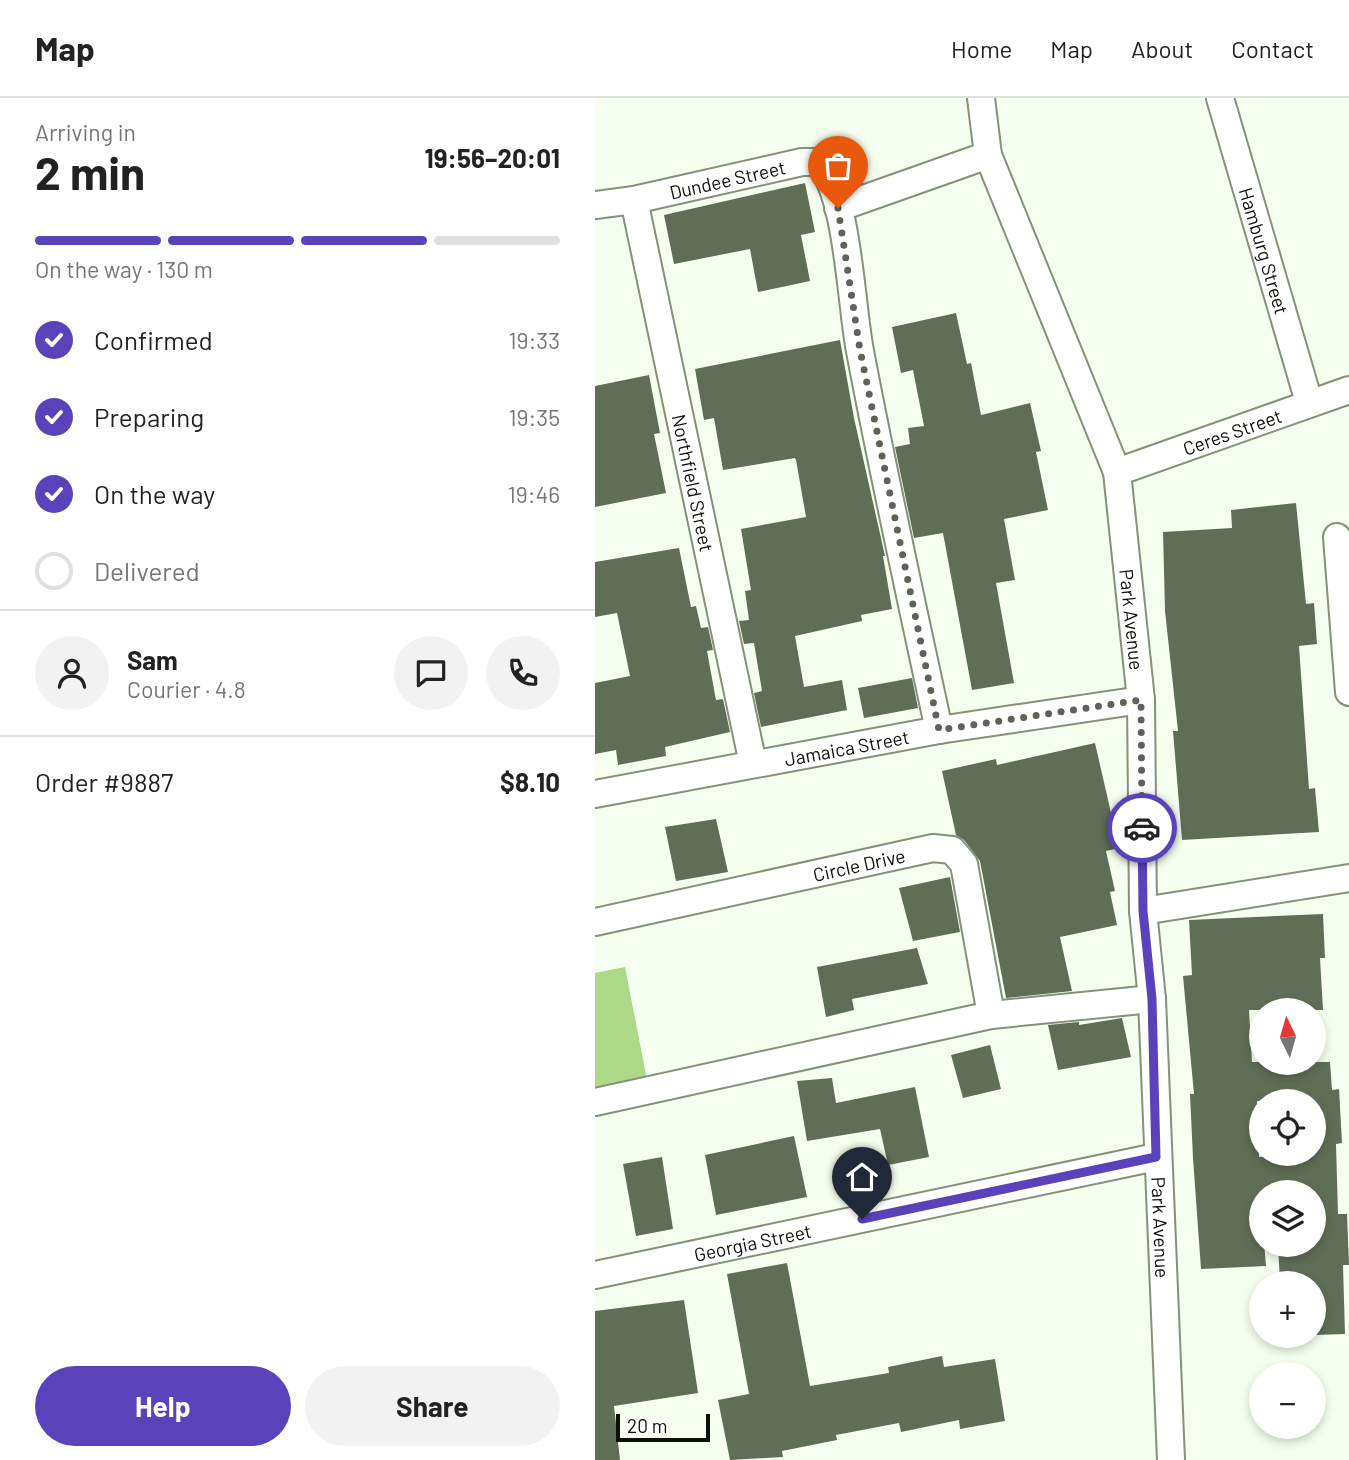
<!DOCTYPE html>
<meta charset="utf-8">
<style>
body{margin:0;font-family:Barlow,sans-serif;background:#f2f2f2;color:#222;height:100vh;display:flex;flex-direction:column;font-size:26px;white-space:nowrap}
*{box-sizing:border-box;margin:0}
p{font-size:23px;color:#767676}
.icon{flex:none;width:38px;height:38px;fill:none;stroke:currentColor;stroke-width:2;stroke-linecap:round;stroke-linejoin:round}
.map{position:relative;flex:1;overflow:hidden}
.side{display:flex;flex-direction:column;background:#fff;width:595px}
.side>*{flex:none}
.needle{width:46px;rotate:355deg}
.buttons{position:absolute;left:654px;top:900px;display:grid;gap:14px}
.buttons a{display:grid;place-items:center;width:77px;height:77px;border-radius:50%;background:#fff;box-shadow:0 4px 10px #0003;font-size:35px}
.scale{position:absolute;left:21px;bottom:18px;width:94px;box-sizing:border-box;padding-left:7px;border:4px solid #0a0f07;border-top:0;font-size:19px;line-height:24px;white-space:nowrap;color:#0a0f07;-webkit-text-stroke:5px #fff;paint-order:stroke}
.pin{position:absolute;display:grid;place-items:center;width:60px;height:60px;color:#fff;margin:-72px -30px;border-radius:50% 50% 50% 0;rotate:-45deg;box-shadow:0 0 7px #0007}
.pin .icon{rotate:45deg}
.courier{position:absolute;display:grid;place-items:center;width:70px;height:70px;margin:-35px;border:5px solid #5942ba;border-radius:50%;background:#fff;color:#222;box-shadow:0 2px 9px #0007}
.head em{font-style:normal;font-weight:700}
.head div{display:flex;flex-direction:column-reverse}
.head{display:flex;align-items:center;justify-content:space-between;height:119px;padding:0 35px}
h1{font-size:46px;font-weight:700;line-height:52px}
.bar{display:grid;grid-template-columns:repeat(4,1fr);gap:10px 7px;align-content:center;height:84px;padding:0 35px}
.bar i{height:9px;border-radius:5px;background:#e0e0e0}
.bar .on{background:#5942ba}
.bar p{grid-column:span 4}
.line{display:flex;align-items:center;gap:18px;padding:0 35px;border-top:2px solid #e0e0e0}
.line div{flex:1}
.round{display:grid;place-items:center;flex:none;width:74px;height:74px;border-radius:37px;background:#f2f2f2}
ol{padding:0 35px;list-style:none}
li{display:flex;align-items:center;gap:21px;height:77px}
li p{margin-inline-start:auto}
li .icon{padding:7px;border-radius:50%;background:#5942ba;color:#fff;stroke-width:4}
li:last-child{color:#767676}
li i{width:38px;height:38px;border:4px solid #e0e0e0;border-radius:50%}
.action{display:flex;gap:14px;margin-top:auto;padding:14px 35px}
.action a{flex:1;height:80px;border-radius:42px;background:#5942ba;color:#fff;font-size:28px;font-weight:700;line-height:80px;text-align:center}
.action a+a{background:#f2f2f2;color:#222}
header{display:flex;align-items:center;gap:42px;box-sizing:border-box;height:98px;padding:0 35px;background:#fff;border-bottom:2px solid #e0e0e0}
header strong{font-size:33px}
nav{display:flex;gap:38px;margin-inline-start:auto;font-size:24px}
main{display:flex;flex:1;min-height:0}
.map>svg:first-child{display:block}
</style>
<header>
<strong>Map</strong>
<nav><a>Home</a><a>Map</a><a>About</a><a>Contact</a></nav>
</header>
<main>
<section class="side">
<div class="head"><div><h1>2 min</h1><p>Arriving in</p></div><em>19:56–20:01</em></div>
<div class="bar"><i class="on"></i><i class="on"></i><i class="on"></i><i></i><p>On the way · 130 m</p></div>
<ol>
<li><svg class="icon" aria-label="check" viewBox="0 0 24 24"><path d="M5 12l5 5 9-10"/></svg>Confirmed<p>19:33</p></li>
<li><svg class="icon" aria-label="check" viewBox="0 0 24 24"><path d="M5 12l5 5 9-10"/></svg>Preparing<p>19:35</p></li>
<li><svg class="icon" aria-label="check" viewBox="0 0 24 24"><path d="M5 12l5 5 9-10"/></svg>On the way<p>19:46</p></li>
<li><i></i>Delivered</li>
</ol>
<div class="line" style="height:126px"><a class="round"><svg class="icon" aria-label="person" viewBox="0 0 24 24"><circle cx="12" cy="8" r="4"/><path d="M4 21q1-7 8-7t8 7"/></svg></a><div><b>Sam</b><p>Courier · 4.8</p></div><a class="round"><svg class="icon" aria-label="chat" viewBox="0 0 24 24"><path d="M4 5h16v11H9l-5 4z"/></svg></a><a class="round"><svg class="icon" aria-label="phone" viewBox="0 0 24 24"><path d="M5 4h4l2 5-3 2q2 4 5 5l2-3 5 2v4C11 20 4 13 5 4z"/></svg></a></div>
<div class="line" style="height:91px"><div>Order #9887</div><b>$8.10</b></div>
<div class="action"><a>Help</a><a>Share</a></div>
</section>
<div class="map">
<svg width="754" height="1362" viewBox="0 0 754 1362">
<rect width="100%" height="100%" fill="#f6ffef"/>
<!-- pitch -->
<path fill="#acd988" d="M30 869 54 992 0 1003V875Z"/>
<!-- building -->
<path fill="#616e57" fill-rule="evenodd" d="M210 85 220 134 206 137 215 183 163 194 155 151 79 166 69 117Z
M361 215 372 266 376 265 386 317 435 305 446 353 441 354 453 412 409 421 420 482 401 485 419 585 377 592 348 435 319 440 300 349 315 346 313 330 329 328 318 272 306 275 297 229Z
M245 242 259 320 290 458H288L297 511 266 517 267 523 200 538 209 589 247 582 252 612 166 629 159 595 167 593 159 545 149 546 144 523 154 522 150 493 156 492 146 431 211 419 201 362 200 360 128 372 119 320 109 322 100 271Z
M54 277 65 335 59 336 71 395 0 409V288Z
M701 405 711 506 719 505 722 546 704 548 714 691 720 690 724 734 587 742 578 633H583L570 513 568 434 637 430 636 412Z
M84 450 96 509 101 508 106 530 113 529 118 552 112 553 121 602 128 601 135 634 70 649 71 658 23 667 21 652 0 656V585L35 578 22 515 0 519V464Z
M317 580 323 610 269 620 263 590Z
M500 645 524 750 511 753 520 793 515 794 522 827 465 839 477 893 411 900 385 763 369 742 361 737 347 673 401 661 402 667Z
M121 721 133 774 81 783 70 729Z
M355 779 365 834 318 843 304 790Z
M728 816 730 860H725L728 912H654L657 964H735L737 992 744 991 747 1045 741 1046 743 1116H752L754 1167H748L750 1236 719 1237V1185H685L683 1146H719V1094H665L671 1168 606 1171 598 1060 595 996H599L588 878 597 877 594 822ZM662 1003H719V1057L664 1059Z
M322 850 333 886 257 901 259 912 231 919 222 869Z
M527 920 536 959 463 972 453 927 484 924V927Z
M395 947 406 991 368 1000 356 957Z
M237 980 241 1005 320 989 334 1059 293 1067 285 1031 212 1043 202 983Z
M199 1038 212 1099 121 1117 110 1057Z
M67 1059 78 1131 41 1138 28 1066Z
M192 1165 215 1288 294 1275 293 1269 347 1258 349 1269 400 1261 410 1323 365 1331 364 1322 306 1334 304 1325 241 1337 242 1342 187 1353 188 1359 135 1362 123 1302 154 1296 132 1176Z
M89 1202 103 1295 19 1308 25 1362H0V1213Z"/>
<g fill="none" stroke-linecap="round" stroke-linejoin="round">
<defs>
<g id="minor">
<path id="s1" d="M386 0 393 57 522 374 546 602 548 813 557 901 576 1362"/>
<path id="s2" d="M625 0 714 304"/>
<path id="s3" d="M39 102 158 666"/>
<path id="s4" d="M0 107 39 102 207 64H223C253 95 256 207 265 253 289 380 317 506 344 632"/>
<path d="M243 110 393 57"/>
<path id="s5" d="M522 374 754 292"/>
<path d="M742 439 754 594"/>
<path id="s6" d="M0 696 344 632 546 602"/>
<path d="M548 813 754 780"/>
<path id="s7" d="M0 824 338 750 357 752 369 766 396 917"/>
<path d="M0 1004 396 917 557 901"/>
<path id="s8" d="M0 1177 561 1059"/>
</g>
</defs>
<!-- minor casing -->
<use href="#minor" stroke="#84927a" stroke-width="30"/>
<!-- minor -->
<use href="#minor" stroke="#fff" stroke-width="26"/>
</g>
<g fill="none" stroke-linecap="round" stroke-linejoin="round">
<!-- done -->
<path stroke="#5d6358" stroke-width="7" stroke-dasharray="0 12.6" d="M243 110 265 252 344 632 546 602 547 730"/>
<!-- route -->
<path stroke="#5942ba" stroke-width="9" d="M267 1121 561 1059 557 901 548 813 547 730"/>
</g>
<g text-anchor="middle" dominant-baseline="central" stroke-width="6" stroke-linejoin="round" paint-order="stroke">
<!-- street labels -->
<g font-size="19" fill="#0a0f07" stroke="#fff">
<text stroke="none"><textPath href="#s4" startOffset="135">Dundee Street</textPath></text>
<text stroke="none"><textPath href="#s2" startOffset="159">Hamburg Street</textPath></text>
<text stroke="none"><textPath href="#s5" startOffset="122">Ceres Street</textPath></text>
<text stroke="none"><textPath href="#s3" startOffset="289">Northfield Street</textPath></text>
<text stroke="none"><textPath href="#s1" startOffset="548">Park Avenue</textPath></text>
<text stroke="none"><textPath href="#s6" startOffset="256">Jamaica Street</textPath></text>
<text stroke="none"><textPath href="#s7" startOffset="270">Circle Drive</textPath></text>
<text stroke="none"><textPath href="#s1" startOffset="1157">Park Avenue</textPath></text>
<text stroke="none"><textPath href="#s8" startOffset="161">Georgia Street</textPath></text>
</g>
</g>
</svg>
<div class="buttons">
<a><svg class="needle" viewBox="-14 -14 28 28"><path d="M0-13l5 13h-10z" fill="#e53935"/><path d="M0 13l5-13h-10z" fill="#767676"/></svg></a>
<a><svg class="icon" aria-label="locate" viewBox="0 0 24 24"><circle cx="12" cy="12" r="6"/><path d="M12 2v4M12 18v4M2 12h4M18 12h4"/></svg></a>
<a><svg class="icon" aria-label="layers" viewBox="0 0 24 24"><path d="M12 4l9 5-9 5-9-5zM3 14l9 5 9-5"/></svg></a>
<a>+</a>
<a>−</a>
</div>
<div class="scale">20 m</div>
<div class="pin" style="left:243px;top:110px;background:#ea580c"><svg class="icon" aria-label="bag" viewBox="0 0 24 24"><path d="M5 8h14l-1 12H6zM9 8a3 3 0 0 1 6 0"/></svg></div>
<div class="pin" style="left:267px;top:1121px;background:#1f2937"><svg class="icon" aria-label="home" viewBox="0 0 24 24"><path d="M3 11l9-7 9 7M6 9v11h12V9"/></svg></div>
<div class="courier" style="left:547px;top:730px"><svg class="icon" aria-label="car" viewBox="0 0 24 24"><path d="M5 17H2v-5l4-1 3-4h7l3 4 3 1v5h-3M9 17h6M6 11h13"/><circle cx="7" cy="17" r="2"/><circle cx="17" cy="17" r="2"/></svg></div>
</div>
</main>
